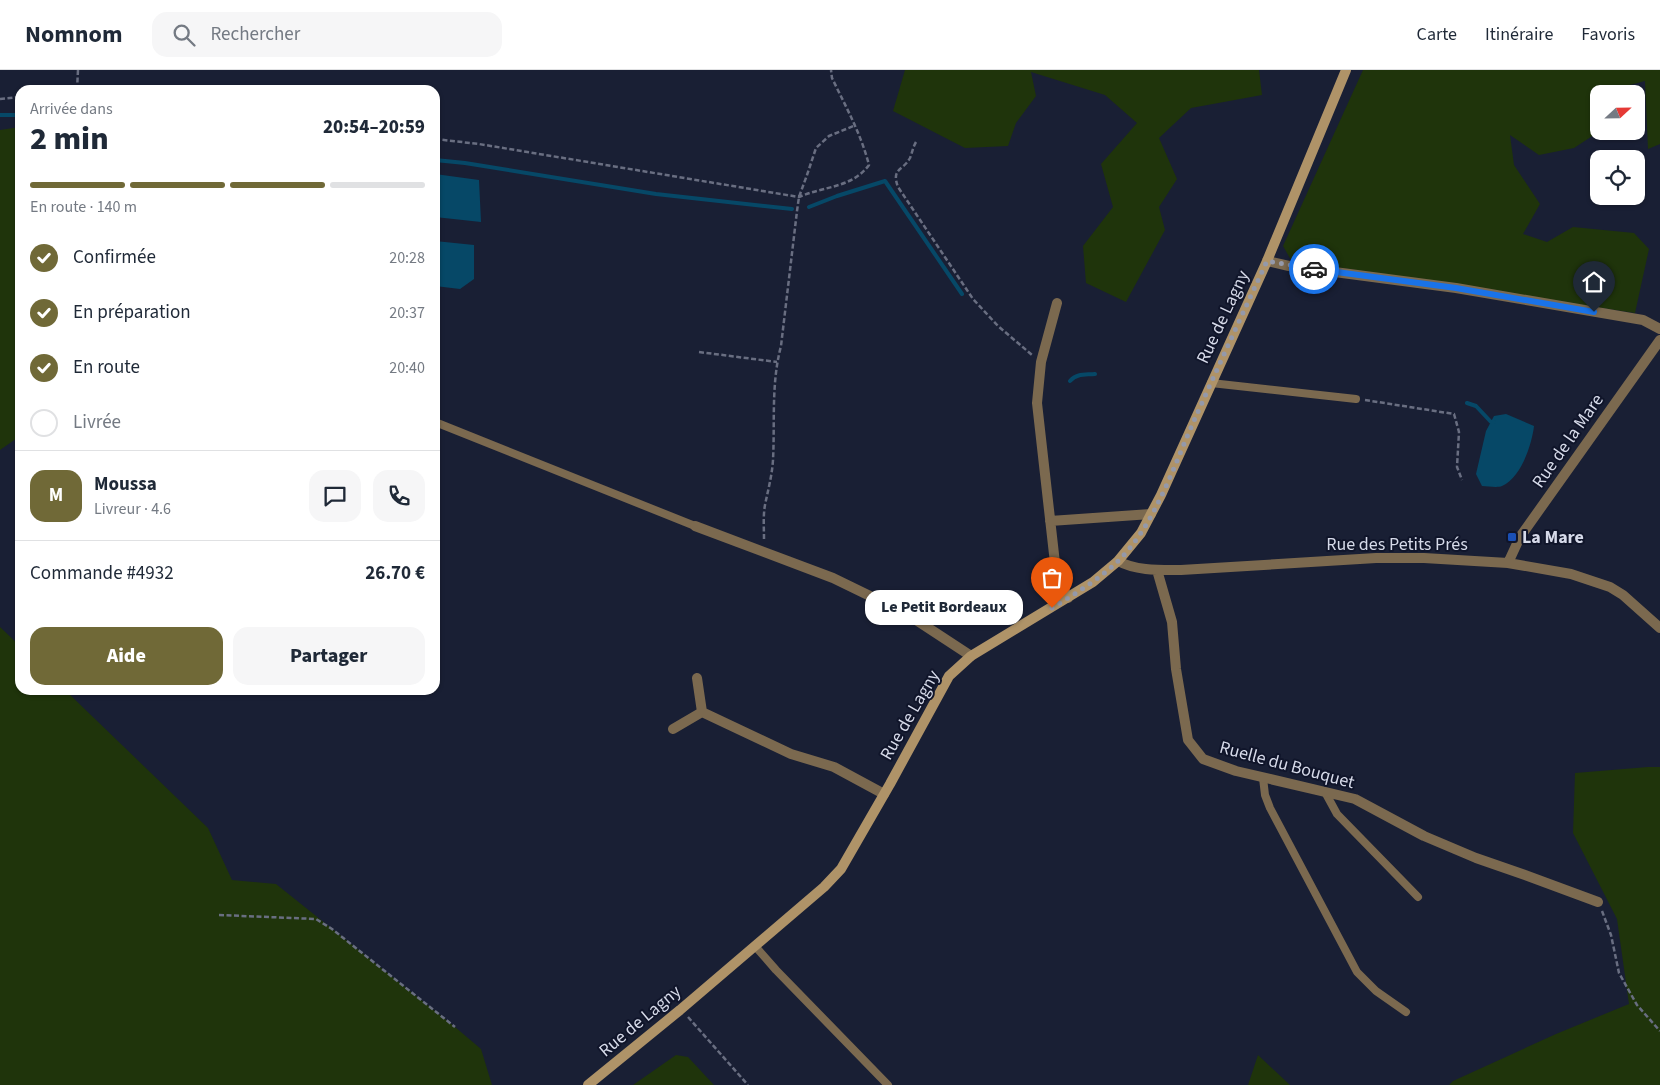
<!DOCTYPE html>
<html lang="fr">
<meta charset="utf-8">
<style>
body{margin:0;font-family:"Source Sans 3",sans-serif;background:#f6f6f7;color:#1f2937;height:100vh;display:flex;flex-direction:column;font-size:19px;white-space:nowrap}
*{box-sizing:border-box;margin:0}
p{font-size:16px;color:#747a83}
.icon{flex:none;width:28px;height:28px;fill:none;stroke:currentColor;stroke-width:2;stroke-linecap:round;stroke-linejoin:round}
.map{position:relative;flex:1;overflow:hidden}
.details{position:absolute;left:15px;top:15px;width:425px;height:610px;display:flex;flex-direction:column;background:#fff;border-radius:15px;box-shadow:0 1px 4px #0004}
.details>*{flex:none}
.needle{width:32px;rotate:68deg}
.buttons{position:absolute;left:1590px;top:15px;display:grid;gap:10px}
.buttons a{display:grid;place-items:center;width:55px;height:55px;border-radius:10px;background:#fff;box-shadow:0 1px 4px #0004;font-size:25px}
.pin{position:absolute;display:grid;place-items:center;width:42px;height:42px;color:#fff;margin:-51px -21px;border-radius:50% 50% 50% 0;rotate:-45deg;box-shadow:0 0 5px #0007}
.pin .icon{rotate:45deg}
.courier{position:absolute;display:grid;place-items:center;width:50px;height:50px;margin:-25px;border:4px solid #1a73e8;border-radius:50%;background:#fff;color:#222;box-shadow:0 1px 6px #0007}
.bubble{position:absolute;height:35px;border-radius:15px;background:#fff;box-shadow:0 1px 4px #0004;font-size:16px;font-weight:800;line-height:35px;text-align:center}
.summary em{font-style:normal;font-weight:800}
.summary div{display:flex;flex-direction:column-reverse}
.summary{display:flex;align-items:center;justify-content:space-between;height:85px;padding:0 15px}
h1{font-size:32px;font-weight:800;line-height:38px}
.bar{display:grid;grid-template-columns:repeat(4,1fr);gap:8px 5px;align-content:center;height:60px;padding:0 15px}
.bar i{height:6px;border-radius:4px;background:#e0e1e3}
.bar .current{background:#706937}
.bar p{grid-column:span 4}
.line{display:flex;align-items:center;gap:12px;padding:0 15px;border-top:1px solid #e0e1e3}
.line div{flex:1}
.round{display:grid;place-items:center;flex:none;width:52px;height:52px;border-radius:15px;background:#f6f6f7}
ol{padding:0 15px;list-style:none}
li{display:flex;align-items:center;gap:15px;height:55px}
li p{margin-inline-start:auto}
li .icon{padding:5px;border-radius:50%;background:#706937;color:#fff;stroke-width:4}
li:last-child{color:#747a83}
li i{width:28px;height:28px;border:2px solid #e0e1e3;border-radius:50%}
.button{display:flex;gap:10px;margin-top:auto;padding:10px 15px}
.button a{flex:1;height:58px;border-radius:15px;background:#706937;color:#fff;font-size:20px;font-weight:800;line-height:58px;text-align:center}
.button a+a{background:#f6f6f7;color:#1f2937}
header{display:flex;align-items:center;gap:30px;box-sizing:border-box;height:70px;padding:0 25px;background:#fff;border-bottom:1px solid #e0e1e3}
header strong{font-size:24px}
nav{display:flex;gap:28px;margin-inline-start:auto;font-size:18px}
.search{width:350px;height:45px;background:#f6f6f7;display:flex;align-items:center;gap:12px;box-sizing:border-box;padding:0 18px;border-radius:15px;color:#747a83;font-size:19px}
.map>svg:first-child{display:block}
</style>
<header>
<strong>Nomnom</strong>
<div class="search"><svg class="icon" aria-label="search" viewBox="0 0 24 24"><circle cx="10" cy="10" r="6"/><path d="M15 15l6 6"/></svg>Rechercher</div>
<nav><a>Carte</a><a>Itinéraire</a><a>Favoris</a></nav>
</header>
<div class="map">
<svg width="1660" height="1015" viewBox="0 0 1660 1015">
<rect width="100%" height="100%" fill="#191f34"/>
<!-- green -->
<path fill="#1f340b" d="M905 0H1259L1262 25 1191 38 1159 68 1177 109 1159 137 1165 160 1126 232 1086 213 1083 176 1113 137 1101 94 1137 53 1105 25 1031 2 1036 26 1016 53 1008 76 965 78 893 41Z
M1363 0H1660V74L1648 79 1645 11 1626 16 1624 24H1599L1600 61 1574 78 1539 85 1510 65 1514 95 1540 134 1523 164 1547 172 1573 157 1634 163 1649 179 1635 243 1291 190 1283 176Z
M20 57V366L0 380V60Z
M0 557 20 576V620H65L208 758 232 810 276 814 455 957 481 979 492 1015H0Z
M1648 697H1660V1015H1449L1453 1011 1556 964 1629 934 1617 849 1573 763 1575 703Z
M676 985 688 987 714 1015H633Z
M1258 985 1290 1015H1248Z"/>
<!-- water -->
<path fill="#064867" d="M435 104 479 110 481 152 435 147Z
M435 171 474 175V209L460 219 435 216Z
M1506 344 1534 356C1532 374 1521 408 1502 416 1497 418 1488 416 1482 416L1476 404 1486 361 1494 346Z"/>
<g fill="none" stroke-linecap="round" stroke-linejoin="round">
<!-- stream -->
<path stroke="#064867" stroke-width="4" d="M0 45H20
M435 90 465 93 656 124 792 139
M809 137 837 126 885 111 962 224
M1070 311C1077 303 1085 305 1095 304
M1467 333 1476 336 1491 352H1494"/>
<!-- path -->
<path stroke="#696e81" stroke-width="2.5" stroke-dasharray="5 2.5" stroke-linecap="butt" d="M77 20 78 0
M0 29 20 27
M435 69 479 74 799 127C824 116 852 118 869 95 861 64 846 37 832 8L831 0
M916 72C913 77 912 83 910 88 903 101 891 98 898 117L973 229 998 256 1032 285
M699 282 777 292
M1365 330 1454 344 1459 362 1457 397 1462 410
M764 469C764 458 763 446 765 435 768 420 772 406 773 390 775 351 771 314 781 276L797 141 799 127 807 105 816 78 829 66 856 55
M1602 841 1611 865 1619 903 1637 935 1660 961
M219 845 316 849 332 859 455 957
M688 947 748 1015"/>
<!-- service -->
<path stroke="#7b694f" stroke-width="8" d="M1211 313 1356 329
M435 352 695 456
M1263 708 1265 725 1270 738 1357 902 1376 921 1406 942
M1325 722 1337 744 1418 827
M755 876 776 900 888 1015"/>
<!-- minor -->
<path stroke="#7b694f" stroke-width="10" d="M1267 191 1289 196 1456 218 1643 250 1660 259
M1057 233 1041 292 1037 333 1056 502 1068 528
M1050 451 1151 444
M695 456 833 508 907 544 971 586
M1118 491C1136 501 1160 500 1181 500L1376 488H1424L1508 493 1571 504 1610 517 1623 525 1660 558
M1508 493 1520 467 1660 270
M1157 500 1172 552 1176 599 1188 670 1203 689 1236 701 1355 729 1424 766 1476 788 1525 805 1598 832
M702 642 791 684 834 697 884 724
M673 659 702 642 697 608"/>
<!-- secondary -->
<path stroke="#af9368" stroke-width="10" d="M588 1015 680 940 824 817 841 799 890 714 949 606 971 586 1093 512 1118 491 1141 463 1161 425 1267 191 1346 0"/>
</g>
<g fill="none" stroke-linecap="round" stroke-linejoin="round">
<!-- done -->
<path stroke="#9499aa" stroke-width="5" stroke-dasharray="0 9" d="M1052 538C1075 524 1098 510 1117 492 1154 457 1173 398 1193 353 1217 299 1242 245 1267 191L1314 199"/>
<!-- route -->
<path stroke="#1a73e8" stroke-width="6" d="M1314 199 1456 218 1594 242"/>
</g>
<!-- markers -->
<rect fill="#1a4fb4" stroke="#10152a" stroke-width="2" x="1507" y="462" width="10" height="10" rx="2.5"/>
<g text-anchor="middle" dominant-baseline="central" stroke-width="4" stroke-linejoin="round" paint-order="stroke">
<!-- street labels -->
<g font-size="18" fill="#d6dae9" stroke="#10152a">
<text transform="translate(1223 247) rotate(-65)">Rue de Lagny</text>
<text transform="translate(1568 371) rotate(-55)">Rue de la Mare</text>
<text x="1397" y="474">Rue des Petits Prés</text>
<text transform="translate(910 645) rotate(-60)">Rue de Lagny</text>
<text transform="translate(1287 695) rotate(15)">Ruelle du Bouquet</text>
<text transform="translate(640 951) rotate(-40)">Rue de Lagny</text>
</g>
<!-- poi labels -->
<g font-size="18" font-weight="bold" fill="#d6dae9" stroke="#10152a" text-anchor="start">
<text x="1522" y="467">La Mare</text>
</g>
</g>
</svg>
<div class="buttons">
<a><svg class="needle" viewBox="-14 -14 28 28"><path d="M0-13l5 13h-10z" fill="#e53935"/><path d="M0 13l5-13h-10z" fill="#747a83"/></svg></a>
<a><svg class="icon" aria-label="locate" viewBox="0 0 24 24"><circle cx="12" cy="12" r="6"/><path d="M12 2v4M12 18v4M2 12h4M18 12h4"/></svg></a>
</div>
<div class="pin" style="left:1052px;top:538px;background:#ea580c"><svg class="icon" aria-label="bag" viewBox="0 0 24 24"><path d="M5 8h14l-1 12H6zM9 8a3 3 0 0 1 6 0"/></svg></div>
<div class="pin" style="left:1594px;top:242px;background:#1f2937"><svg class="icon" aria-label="home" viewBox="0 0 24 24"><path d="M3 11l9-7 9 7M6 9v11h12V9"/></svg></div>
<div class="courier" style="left:1314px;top:199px"><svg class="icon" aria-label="car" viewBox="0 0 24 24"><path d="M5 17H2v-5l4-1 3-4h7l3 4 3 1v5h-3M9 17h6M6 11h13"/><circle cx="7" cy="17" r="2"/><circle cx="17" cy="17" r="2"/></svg></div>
<div class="bubble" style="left:865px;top:520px;width:158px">Le Petit Bordeaux</div>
<section class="details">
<div class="summary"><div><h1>2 min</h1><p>Arrivée dans</p></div><em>20:54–20:59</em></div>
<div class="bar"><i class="current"></i><i class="current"></i><i class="current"></i><i></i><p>En route · 140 m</p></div>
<ol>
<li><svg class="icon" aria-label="check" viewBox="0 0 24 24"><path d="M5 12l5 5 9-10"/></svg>Confirmée<p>20:28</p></li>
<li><svg class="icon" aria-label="check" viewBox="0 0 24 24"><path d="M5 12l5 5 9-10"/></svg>En préparation<p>20:37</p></li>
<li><svg class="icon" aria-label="check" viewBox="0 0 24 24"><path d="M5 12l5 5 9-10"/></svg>En route<p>20:40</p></li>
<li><i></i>Livrée</li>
</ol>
<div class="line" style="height:90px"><b class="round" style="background:#706937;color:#fff">M</b><div><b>Moussa</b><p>Livreur · 4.6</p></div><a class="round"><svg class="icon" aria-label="chat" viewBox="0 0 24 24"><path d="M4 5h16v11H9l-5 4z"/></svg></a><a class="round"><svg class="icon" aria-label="phone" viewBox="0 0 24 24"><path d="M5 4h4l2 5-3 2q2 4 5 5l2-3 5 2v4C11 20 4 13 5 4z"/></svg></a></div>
<div class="line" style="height:65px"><div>Commande #4932</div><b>26.70 €</b></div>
<div class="button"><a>Aide</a><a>Partager</a></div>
</section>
</div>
